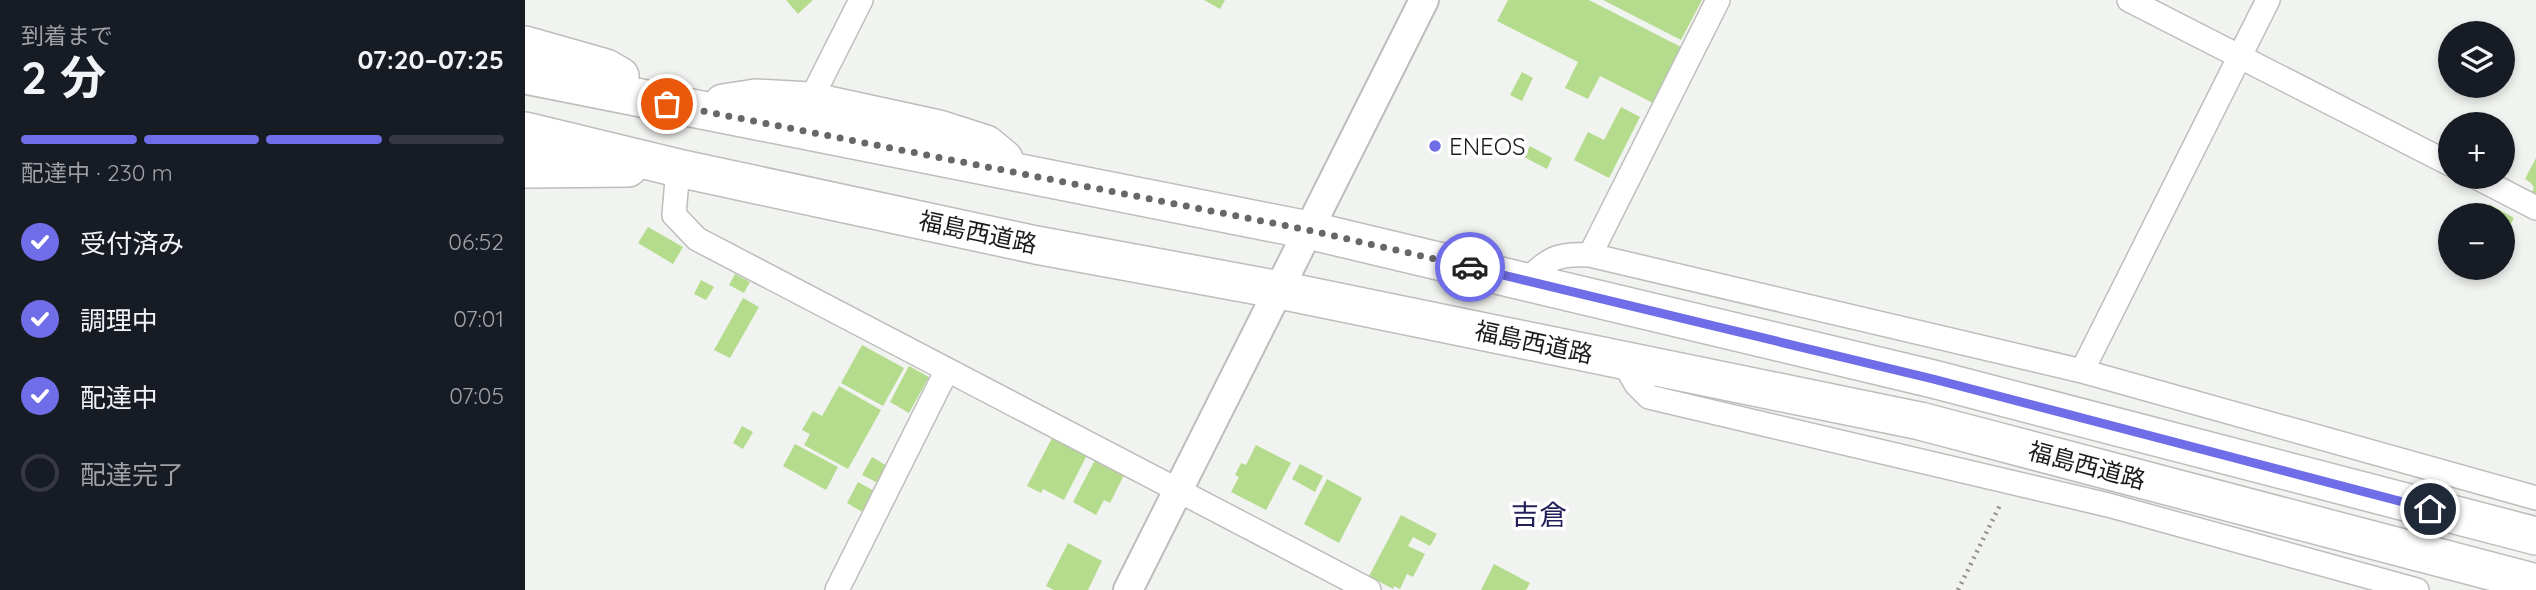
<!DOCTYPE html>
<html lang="ja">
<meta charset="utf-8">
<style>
body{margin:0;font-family:Quicksand,"Noto Sans JP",sans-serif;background:#242831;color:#f1f3f6;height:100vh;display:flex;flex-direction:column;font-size:26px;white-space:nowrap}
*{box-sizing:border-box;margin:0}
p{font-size:23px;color:#9ea1a6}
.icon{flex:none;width:38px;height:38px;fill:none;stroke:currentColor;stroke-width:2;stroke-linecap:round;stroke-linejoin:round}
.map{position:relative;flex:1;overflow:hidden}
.details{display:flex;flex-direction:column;background:#171b24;width:525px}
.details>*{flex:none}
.tools{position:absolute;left:1913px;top:21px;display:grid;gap:14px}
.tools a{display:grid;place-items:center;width:77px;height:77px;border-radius:50%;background:#171b24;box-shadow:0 4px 10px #0003;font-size:35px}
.pin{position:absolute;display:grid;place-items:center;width:60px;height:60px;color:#fff;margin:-30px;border:4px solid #fff;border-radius:50%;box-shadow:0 2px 7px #0007}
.courier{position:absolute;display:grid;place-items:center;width:70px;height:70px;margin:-35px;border:5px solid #6f6de7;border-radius:50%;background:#fff;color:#222;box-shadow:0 2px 9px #0007}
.head em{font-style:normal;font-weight:700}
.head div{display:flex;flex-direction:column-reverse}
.head{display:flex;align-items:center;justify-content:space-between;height:119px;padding:0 21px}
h1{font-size:46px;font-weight:700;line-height:52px}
.bar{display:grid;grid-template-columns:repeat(4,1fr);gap:10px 7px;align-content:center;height:84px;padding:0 21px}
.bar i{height:9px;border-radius:5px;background:#363941}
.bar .on{background:#6f6de7}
.bar p{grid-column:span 4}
ol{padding:0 21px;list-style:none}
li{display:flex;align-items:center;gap:21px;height:77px}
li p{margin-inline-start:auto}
li .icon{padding:7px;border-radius:50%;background:#6f6de7;color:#fff;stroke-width:4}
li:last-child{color:#9ea1a6}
li i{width:38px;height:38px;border:4px solid #363941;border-radius:50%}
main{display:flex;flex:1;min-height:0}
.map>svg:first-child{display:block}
</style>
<main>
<section class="details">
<div class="head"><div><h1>2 分</h1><p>到着まで</p></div><em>07:20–07:25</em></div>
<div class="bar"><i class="on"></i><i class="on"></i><i class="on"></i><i></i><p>配達中 · 230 m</p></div>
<ol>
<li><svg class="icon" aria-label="check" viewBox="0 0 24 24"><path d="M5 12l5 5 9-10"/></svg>受付済み<p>06:52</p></li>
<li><svg class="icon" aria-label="check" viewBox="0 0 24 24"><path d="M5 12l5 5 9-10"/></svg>調理中<p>07:01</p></li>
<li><svg class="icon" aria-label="check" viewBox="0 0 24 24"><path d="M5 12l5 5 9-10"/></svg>配達中<p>07:05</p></li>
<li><i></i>配達完了</li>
</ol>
</section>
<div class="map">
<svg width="2011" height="590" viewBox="0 0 2011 590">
<rect width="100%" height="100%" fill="#f1f3f0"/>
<!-- building -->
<path fill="#b5dc8d" d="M261 0H288L273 14Z
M679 0H700L695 9Z
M983 0H1064L1156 47 1128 103 1075 76 1063 99 1040 88 1053 62 972 21Z
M1078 0H1177L1156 40Z
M997 72 1008 78 997 101 985 95Z
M1096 107 1115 117 1084 178 1049 160 1063 132 1079 140Z
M1005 146 1027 158 1022 169 999 157Z
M2011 158V194L2007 192 2009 188 2006 183 2000 179Z
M1964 204 1989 218 1981 232 1988 236 1978 254V215H1958Z
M123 227 158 247 148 264 113 243Z
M1947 268H1970L1966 274 1960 270 1959 274Z
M210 274 225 282 219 293 204 285Z
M176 280 189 287 181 300 169 294Z
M218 298 234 307 205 358 189 350Z
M337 345 379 368 358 406 316 383Z
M384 366 404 377 384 413 365 402Z
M314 386 356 410 323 469 279 445 285 434 277 430 288 411 297 416Z
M217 426 228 432 218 449 208 443Z
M527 438 562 455 539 500 518 489 516 493 502 486Z
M270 444 313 467 301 490 258 466Z
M731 445 766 463 741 510 706 492 714 477 710 475 716 463 721 465Z
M347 457 364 467 355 484 337 475Z
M571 458 600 473 585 503 579 500 571 515 548 502Z
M775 464 798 476 790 492 767 479Z
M802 479 837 498 814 543 779 524Z
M333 482 351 492 339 513 322 503Z
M876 515 912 534 905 546 888 537 883 546 900 554 888 577 882 574 875 589 869 586 868 589 844 576Z
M543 543 577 561 563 590H529L521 586Z
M969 564 1005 583 1001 590H956Z"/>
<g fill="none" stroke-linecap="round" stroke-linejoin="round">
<defs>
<path id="minor" d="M1604 0 1925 164
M285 101 336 0
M153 168 149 215 172 239 844 590
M1951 177 2011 208
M1065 255 1193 0
M1002 280C1025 258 1032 253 1065 255L1557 371 2011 498
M1097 360 1111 384 1124 397 1583 505 1892 590
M1557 371 1743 0
M312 590 422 370"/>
<path id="tertiary" d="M603 590 899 0"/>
<path id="trunk" d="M0 45 81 68 95 76
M0 75 783 230 1408 379 2011 536
M198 103 231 98 285 101 414 129 461 144 479 159
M0 131 153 168 511 245 755 290 1395 421 2011 583
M0 169 103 168"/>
</defs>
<!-- minor casing -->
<use href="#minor" stroke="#bdbebb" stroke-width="26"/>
<!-- tertiary casing -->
<use href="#tertiary" stroke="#bdbebb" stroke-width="32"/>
<!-- trunk casing -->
<use href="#trunk" stroke="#bdbebb" stroke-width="40"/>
<!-- path -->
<path stroke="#90918f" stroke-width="4.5" stroke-dasharray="2 5" stroke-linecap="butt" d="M1433 590 1475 505"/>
<!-- minor -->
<use href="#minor" stroke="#fff" stroke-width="23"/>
<!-- tertiary -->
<use href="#tertiary" stroke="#fff" stroke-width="28"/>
<!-- trunk -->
<use href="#trunk" stroke="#fff" stroke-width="37"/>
</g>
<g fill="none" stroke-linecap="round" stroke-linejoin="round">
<!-- done -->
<path stroke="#676866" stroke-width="7" stroke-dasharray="0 12.6" d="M142 104 783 230 945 267"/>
<!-- route -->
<path stroke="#6f6de7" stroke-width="9" d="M945 267 1408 379 1905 509"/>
</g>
<!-- markers -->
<circle fill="#6f6de7" stroke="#fff" stroke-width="2.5" cx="910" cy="146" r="7"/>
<g text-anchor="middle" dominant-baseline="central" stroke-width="7" stroke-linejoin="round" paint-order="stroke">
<!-- poi labels -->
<g font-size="24" fill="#1c1d1b" stroke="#fff" text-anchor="start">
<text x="924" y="146">ENEOS</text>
</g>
<!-- street labels -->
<g font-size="24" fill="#1c1d1b" stroke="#fff">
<text transform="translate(453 232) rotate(12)">福島西道路</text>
<text transform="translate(1009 342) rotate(12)">福島西道路</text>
<text transform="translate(1562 465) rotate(15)">福島西道路</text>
</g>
<!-- quarter labels -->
<g font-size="28" fill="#221f59" stroke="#fff">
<text x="1014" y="514">吉倉</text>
</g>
</g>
</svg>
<div class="tools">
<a><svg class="icon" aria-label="layers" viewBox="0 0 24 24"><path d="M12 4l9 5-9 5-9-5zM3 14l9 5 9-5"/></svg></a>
<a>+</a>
<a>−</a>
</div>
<div class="pin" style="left:142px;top:104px;background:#ea580c"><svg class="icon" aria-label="bag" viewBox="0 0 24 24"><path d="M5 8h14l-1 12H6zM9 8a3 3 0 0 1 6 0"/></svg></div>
<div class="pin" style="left:1905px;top:509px;background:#1f2937"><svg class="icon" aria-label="home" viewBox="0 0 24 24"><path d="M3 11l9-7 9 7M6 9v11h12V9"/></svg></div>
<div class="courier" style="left:945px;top:267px"><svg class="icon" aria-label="car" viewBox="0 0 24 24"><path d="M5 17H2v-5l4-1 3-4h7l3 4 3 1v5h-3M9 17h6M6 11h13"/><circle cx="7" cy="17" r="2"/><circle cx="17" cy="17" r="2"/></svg></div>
</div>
</main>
